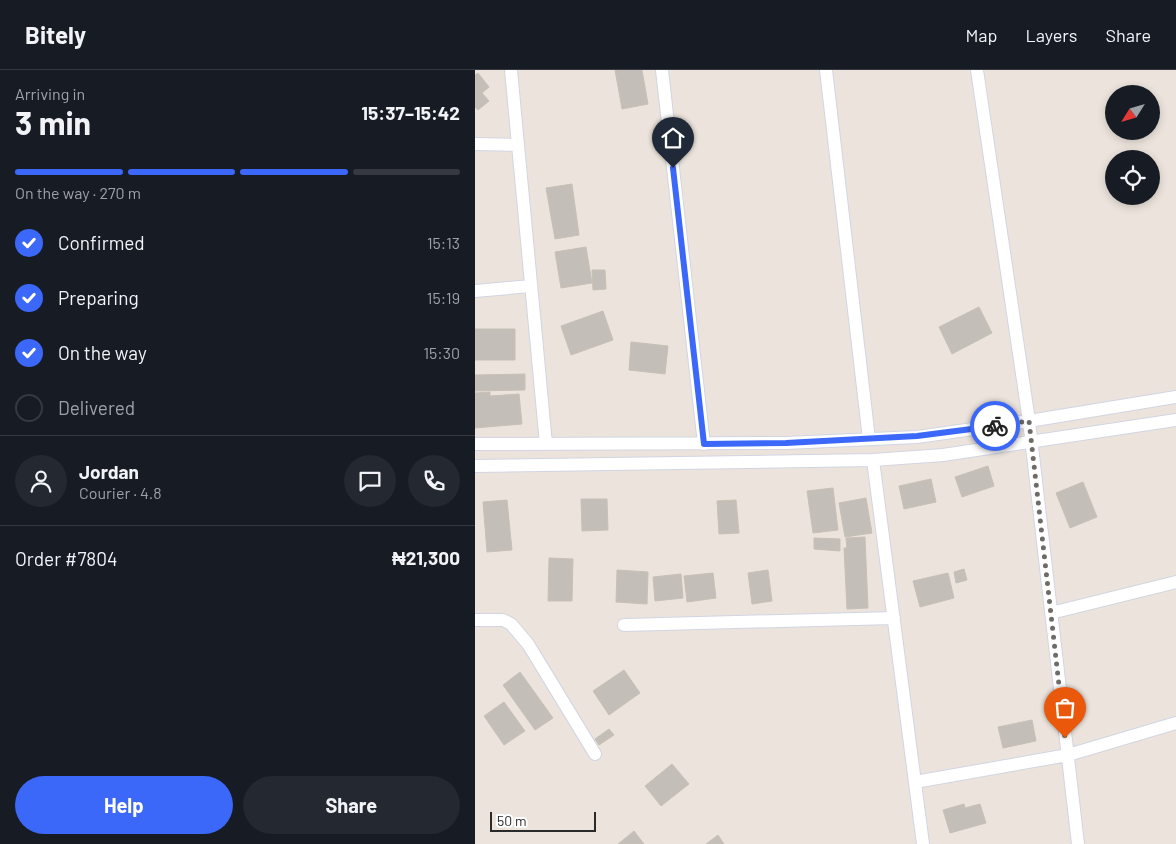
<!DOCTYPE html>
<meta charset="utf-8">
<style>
body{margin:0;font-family:Barlow,sans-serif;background:#242831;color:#f1f3f6;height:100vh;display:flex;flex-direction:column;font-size:19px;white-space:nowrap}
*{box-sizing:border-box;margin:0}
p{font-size:16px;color:#9ea1a6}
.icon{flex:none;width:28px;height:28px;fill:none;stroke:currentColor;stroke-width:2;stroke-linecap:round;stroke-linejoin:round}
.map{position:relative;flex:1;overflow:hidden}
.side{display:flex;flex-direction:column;background:#171b24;width:475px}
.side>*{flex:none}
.needle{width:32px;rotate:233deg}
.tools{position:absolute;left:630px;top:15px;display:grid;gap:10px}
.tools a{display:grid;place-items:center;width:55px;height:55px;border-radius:50%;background:#171b24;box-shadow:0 2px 8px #0003;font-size:25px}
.scale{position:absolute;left:15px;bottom:12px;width:106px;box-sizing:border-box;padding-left:5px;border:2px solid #2a2a2a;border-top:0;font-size:14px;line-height:18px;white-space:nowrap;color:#2a2a2a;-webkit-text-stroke:4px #fff;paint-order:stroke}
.pin{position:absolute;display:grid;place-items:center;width:42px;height:42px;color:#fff;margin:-51px -21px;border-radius:50% 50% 50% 0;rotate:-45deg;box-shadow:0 0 5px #0007}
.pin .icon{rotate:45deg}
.courier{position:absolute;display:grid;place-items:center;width:50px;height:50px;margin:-25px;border:4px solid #3c68f9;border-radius:50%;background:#fff;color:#222;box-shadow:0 1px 6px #0007}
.head em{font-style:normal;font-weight:700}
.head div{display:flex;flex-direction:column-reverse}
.head{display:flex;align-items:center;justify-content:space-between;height:85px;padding:0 15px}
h1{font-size:32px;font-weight:700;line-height:38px}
.bar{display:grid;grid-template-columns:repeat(4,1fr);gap:8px 5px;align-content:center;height:60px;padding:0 15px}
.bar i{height:6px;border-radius:4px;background:#363941}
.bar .on{background:#3c68f9}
.bar p{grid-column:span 4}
.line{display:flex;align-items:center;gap:12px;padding:0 15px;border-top:1px solid #363941}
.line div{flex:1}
.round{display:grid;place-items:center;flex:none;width:52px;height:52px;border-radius:26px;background:#242831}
ol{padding:0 15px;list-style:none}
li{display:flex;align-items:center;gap:15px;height:55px}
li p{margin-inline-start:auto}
li .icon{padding:5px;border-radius:50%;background:#3c68f9;color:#fff;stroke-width:4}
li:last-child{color:#9ea1a6}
li i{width:28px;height:28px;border:2px solid #363941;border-radius:50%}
.primary-button{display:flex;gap:10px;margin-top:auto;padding:10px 15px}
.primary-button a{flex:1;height:58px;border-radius:30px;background:#3c68f9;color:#fff;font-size:20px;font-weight:700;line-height:58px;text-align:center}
.primary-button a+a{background:#242831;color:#f1f3f6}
header{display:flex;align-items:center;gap:30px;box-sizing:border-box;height:70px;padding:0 25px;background:#171b24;border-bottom:1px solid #363941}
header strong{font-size:24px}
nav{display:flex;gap:28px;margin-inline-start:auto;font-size:18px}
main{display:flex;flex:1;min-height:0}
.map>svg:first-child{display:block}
</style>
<header>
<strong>Bitely</strong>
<nav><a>Map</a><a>Layers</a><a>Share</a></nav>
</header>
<main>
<section class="side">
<div class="head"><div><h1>3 min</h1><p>Arriving in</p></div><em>15:37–15:42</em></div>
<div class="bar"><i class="on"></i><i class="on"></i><i class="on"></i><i></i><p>On the way · 270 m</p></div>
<ol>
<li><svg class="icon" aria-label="check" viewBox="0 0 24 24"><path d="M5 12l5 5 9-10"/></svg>Confirmed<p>15:13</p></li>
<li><svg class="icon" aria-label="check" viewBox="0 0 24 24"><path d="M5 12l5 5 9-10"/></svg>Preparing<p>15:19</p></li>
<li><svg class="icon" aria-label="check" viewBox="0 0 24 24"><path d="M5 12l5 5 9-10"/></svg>On the way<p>15:30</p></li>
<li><i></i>Delivered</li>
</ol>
<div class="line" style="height:90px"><a class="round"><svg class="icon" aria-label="person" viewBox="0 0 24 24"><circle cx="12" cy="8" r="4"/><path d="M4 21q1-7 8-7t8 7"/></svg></a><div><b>Jordan</b><p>Courier · 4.8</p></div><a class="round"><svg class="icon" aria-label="chat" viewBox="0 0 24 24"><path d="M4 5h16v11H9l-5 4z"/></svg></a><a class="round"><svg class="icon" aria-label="phone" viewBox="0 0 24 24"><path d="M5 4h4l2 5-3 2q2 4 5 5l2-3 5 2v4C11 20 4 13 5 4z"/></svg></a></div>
<div class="line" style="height:65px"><div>Order #7804</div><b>₦21,300</b></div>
<div class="primary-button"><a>Help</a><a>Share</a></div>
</section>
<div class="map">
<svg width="701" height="774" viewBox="0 0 701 774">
<rect width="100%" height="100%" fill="#ece4dc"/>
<!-- building -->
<path fill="#c4beb8" stroke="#c7c0b5" d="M140 0H167L173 34 147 39Z
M3 3 14 17 7 23 14 31 3 40 0 37V5Z
M97 114 104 165 80 169 71 118Z
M111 177 117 213 86 218 80 182Z
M117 200H130L131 219 118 220Z
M504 237 517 263 477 284 464 257Z
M128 241 138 270 96 285 86 256Z
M0 259H40V290H0Z
M156 272 193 276 190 304 154 300Z
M50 304V320L0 321V305Z
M15 322V326L44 324 47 354 0 358V323Z
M513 396 519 416 487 427 480 407Z
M456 409 461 432 429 439 424 416Z
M608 412 622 447 595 458 581 423Z
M358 418 363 460 338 463 332 421Z
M391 428 397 463 370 467 364 433Z
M106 429H132L133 460 107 461Z
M32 430 37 480 12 482 8 432Z
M261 430 264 463 244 464 242 431Z
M390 467 393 538 372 539 369 478H372L371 468Z
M339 468 365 469V481L339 479Z
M74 488 98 489 97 531H73Z
M489 499 492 510 481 513 479 502Z
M142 500 173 502 172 534 141 532Z
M293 500 297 531 277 534 273 503Z
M238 503 241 528 212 532 209 506Z
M473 503 479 528 445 537 438 511Z
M206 504 208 528 180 531 178 507Z
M149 600 165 623 134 645 118 621Z
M45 602 78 648 60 660 28 615Z
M29 632 50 661 29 675 9 646Z
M557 650 561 671 528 678 523 657Z
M134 659 139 665 124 675 120 669Z
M197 694 214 714 186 736 170 716Z
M489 734 490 738 505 734 511 753 475 763 468 740Z
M159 761 169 774H143Z
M243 765 249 774H231Z"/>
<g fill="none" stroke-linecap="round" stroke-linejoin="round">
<defs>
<path id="street" d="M36 0 71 374
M187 0 229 374
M351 0 394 369
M502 0 554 351 603 774
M0 74 43 75
M0 221 56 216
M0 374 311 373 442 367 554 351 701 327
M398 390 448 774
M0 396 398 390 468 385 701 350
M576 543 701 512
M0 550H28L36 554 53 574 120 684
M149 555 419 548
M440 712 593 685 701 653"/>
</defs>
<!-- street casing -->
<use href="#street" stroke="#d1d5e3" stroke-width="14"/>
<!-- street -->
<use href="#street" stroke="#fff" stroke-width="12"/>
</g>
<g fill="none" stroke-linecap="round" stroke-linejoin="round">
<!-- done -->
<path stroke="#6e6b68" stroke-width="5" stroke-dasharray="0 9" d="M520 356 554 351 590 668"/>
<!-- route -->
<path stroke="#3c68f9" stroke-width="6" d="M198 98 229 374 311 373 442 366 520 356"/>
</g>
</svg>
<div class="tools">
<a><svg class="needle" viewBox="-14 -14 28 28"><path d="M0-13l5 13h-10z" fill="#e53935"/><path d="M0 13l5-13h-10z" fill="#9ea1a6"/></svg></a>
<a><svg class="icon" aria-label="locate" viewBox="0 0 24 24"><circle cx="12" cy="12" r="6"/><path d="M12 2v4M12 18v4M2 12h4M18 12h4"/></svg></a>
</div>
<div class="scale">50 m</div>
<div class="pin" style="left:590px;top:668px;background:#ea580c"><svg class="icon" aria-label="bag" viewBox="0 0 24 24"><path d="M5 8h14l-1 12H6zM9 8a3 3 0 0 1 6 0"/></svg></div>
<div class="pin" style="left:198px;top:98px;background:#1f2937"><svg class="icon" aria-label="home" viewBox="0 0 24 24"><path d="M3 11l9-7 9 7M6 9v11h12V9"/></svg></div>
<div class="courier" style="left:520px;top:356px"><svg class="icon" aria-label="bike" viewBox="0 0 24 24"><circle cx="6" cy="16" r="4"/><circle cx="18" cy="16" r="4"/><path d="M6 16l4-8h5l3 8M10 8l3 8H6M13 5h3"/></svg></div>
</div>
</main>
